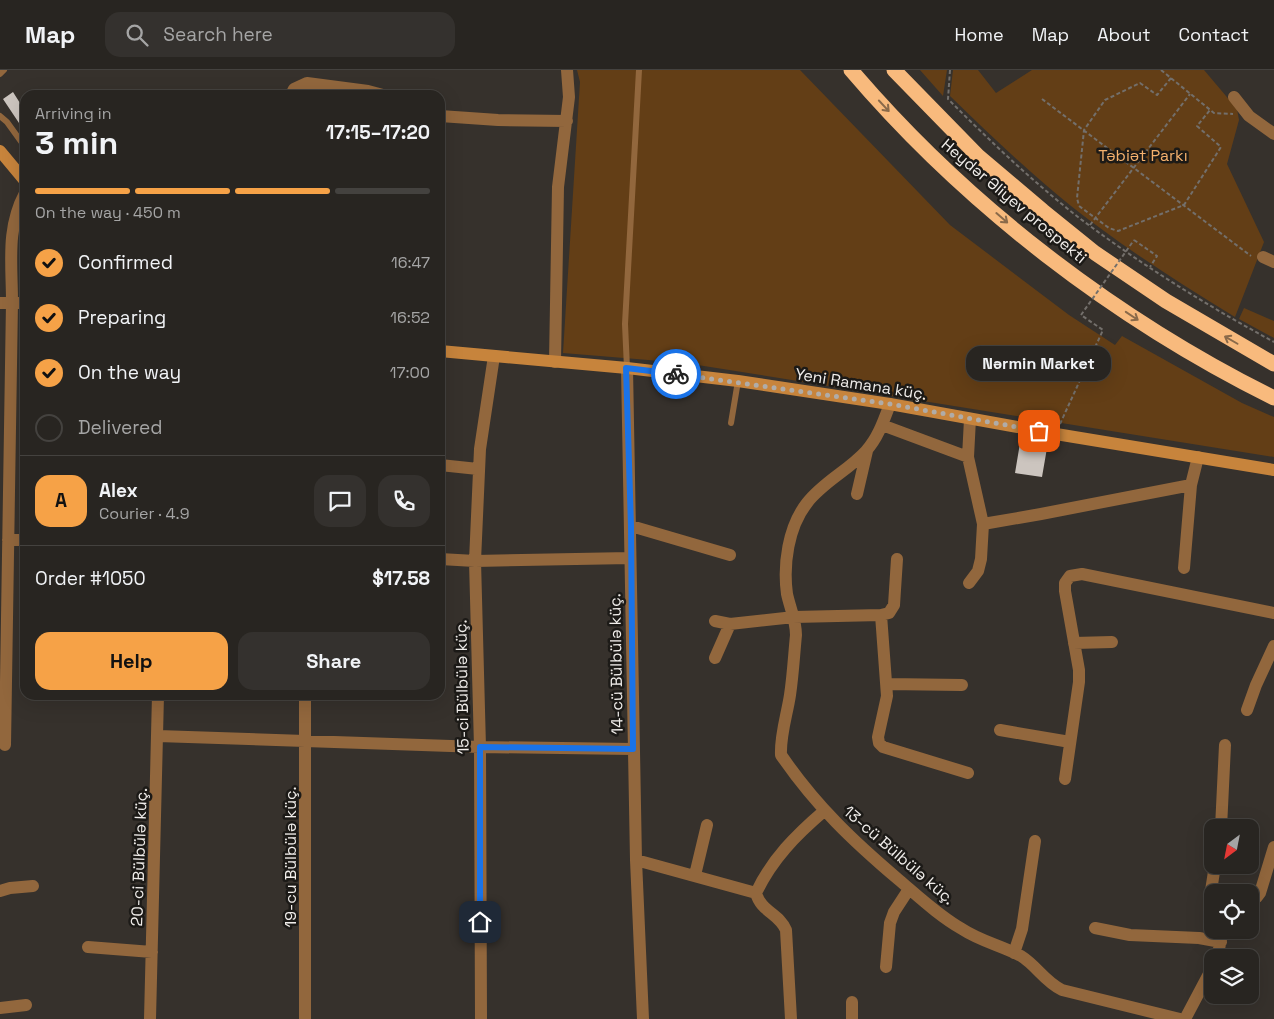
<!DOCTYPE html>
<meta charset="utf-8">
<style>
body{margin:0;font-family:"Space Grotesk",sans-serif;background:#34312e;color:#f1f3f6;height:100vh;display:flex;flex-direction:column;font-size:19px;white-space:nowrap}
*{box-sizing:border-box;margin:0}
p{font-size:16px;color:#a5a5a5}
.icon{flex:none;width:28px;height:28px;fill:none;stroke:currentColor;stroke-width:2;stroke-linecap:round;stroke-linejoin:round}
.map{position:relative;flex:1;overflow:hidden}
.sheet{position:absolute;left:20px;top:20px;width:425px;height:610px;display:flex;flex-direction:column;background:#282521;border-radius:15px;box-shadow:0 5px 20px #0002,0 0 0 1px #44423f}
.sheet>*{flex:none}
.needle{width:32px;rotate:212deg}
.tools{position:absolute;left:1204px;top:749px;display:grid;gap:10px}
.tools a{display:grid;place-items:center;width:55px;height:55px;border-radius:10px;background:#282521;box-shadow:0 5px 20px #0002,0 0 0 1px #44423f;font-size:25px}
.pin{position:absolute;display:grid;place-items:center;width:42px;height:42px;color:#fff;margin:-21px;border-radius:10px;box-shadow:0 2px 8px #0006}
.courier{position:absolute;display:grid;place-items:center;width:50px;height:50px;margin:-25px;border:4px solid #1a73e8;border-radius:50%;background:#fff;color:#222;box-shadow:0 1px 6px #0007}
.bubble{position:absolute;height:35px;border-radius:15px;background:#282521;box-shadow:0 5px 20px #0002,0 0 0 1px #44423f;font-size:16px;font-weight:800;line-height:35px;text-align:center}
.headline em{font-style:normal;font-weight:800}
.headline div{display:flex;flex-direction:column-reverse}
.headline{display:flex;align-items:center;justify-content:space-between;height:85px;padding:0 15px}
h1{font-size:32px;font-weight:800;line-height:38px}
.bar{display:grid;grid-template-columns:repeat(4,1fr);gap:8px 5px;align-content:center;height:60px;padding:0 15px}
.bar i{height:6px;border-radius:4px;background:#44423f}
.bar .on{background:#f6a247}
.bar p{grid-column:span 4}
.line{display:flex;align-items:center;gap:12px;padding:0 15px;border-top:1px solid #44423f}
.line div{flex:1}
.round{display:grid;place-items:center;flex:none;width:52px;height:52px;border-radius:15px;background:#34312e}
ol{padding:0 15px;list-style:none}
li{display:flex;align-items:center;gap:15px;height:55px}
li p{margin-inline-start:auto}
li .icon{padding:5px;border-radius:50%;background:#f6a247;color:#111;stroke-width:4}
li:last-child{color:#a5a5a5}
li i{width:28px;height:28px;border:2px solid #44423f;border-radius:50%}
.action{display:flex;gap:10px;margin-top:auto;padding:10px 15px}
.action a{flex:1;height:58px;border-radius:15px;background:#f6a247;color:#111;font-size:20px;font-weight:800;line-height:58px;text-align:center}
.action a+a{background:#34312e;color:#f1f3f6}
header{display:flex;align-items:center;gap:30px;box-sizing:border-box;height:70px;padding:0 25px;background:#282521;border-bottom:1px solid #44423f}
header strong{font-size:24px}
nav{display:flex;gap:28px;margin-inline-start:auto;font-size:18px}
.search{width:350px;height:45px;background:#34312e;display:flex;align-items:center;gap:12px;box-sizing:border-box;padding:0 18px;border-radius:15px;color:#a5a5a5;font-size:19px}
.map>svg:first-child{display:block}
</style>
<header>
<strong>Map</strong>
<div class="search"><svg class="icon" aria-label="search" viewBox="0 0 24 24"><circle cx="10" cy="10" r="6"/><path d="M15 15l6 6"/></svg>Search here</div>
<nav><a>Home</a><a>Map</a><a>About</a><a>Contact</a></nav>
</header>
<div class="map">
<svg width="1274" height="949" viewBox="0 0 1274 949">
<rect width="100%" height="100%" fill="#36312c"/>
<!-- green -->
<path fill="#633e16" d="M577 0H800L950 155 1069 245 1115 275 1122 266 1242 333 1274 347V387L685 293 563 283 580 12Z
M920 0H947L943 26Z
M953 0H978L996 23 1032 0H1204L1237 39 1239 50 1227 94 1264 172 1235 247C1179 213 1123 177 1071 136 1029 102 989 64 950 26Z
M1244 238 1274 251V268L1239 249Z"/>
<!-- building -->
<path fill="#ccc5bf" d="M13 22 25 41V62L3 29Z
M1020 373 1047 378 1042 407 1015 403Z"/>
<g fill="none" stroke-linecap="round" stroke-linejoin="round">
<!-- path -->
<path stroke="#736f6b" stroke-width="2" stroke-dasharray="4 2.5" stroke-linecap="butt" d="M950 0 948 29C989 70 1032 111 1078 147 1140 194 1206 235 1274 272
M1161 0 1214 43 1233 44
M1171 8 1157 25 1140 13 1105 30 1084 60 1077 128 1079 136 1109 158 1118 161 1184 135 1221 77 1197 56 1210 40
M1042 29 1251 186
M1090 155 1190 24
M1134 170 1157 186 1150 197
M1060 354 1103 260 1081 245"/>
<!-- lane -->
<path stroke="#92673d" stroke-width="6" d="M0 4 4 0
M0 46 7 52 25 77
M627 298 625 254 639 0
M731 353 738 311"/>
<!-- street -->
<path stroke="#92673d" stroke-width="12" d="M291 25 294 19 307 13 368 21 383 25
M1234 27 1249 46 1274 64
M440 46 498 50 567 51
M1263 187 1274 192
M0 233H25
M555 292 558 117 569 27 567 0
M627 298 636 790 643 949
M890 334C884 350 878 368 866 381 849 400 823 412 807 433 788 457 783 495 787 524 790 538 796 550 796 565 794 585 793 605 790 625 787 645 780 665 781 685 816 736 853 771 899 810 919 827 939 846 962 859 980 871 1002 876 1021 886 1037 896 1044 911 1062 920L1180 949
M882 355 968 387
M440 395 478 399
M857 424 867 381
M983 454 1041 444 1191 415
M631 456 730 485
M8 470H25
M440 489 475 491 630 488
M1184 498 1191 415 1198 387
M969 513 978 501 981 489 983 454 968 387 970 349
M881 545 887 626 878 667 879 673 883 677 968 703
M715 551 730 554 794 547 881 545 889 543 894 535 897 489
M1074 573 1112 572
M715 588 730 554
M887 614 962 615
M305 625V949
M1247 640 1256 615 1274 576
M1000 660 1070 672
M158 666 480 677 633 679
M5 675 12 232C12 194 6 158 25 123
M1065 709 1079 612V600L1065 521V513L1070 506 1082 504 1274 543
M1221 758 1225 675
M636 790 756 823
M695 805 707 755
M0 821 10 818 33 816
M1250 831 1257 827 1260 823 1274 777
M1212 832 1211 821 1215 795
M1095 858 1130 865 1199 868 1221 872
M88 877 152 882
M1014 883 1022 859 1035 771
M1217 888 1223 860
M886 897 890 853 894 842 909 819
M852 932V949
M0 938 26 935
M150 949 158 625
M481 949 480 677 475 491 480 379 494 286
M791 949 786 860C779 843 761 842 756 823 772 789 796 765 824 741
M1185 949 1212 898"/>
<!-- secondary -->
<path stroke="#c7843c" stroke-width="12" d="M0 81 25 111
M440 281 627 298 738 311 890 334 1056 364 1274 400"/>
<!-- highway -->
<path stroke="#f8ba7d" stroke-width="15" d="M851 0C966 135 1115 249 1274 328
M894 0 978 86 1043 141 1095 183 1166 231 1274 294"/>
<!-- path-bridge -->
<path stroke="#736f6b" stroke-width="2" stroke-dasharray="4 2.5" stroke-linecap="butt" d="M1081 245 1134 170"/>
</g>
<!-- one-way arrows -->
<defs><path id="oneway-shaft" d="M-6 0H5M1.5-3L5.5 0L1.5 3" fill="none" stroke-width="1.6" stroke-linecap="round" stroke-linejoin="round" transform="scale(1.25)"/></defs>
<g stroke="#8a6a4a">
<use href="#oneway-shaft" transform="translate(884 36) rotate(47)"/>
<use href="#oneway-shaft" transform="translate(1002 148) rotate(41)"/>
<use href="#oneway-shaft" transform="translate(1132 246) rotate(34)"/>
<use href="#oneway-shaft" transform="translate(1231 270) rotate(-150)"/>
</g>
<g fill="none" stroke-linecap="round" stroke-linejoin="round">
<!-- done -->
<path stroke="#b0aca8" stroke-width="5" stroke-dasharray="0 9" d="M676 304 890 334 1039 361"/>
<!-- route -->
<path stroke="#1a73e8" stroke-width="6" d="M480 852V677L633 679 631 456 626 298 676 304"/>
</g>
<g text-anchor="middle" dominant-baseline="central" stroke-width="5" stroke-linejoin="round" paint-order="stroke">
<!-- park labels -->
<g font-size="16" fill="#f5b16d" stroke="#1c1a17">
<text x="1143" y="85">Təbiət Parkı</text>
</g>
<!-- street labels -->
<g font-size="16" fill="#f1eeeb" stroke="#1c1a17">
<text transform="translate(1014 131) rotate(40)">Heydər Əliyev prospekti</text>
<text transform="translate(861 314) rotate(9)">Yeni Ramana küç.</text>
<text transform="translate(616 594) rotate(-91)">14-cü Bülbülə küç.</text>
<text transform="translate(462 617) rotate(-91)">15-ci Bülbülə küç.</text>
<text transform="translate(899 785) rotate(41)">13-cü Bülbülə küç.</text>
<text transform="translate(139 787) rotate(-88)">20-ci Bülbülə küç.</text>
<text transform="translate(290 787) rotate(-90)">19-cu Bülbülə küç.</text>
</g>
</g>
</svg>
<div class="tools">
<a><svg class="needle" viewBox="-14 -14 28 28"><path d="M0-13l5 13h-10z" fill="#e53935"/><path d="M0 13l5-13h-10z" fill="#a5a5a5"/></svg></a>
<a><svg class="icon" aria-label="locate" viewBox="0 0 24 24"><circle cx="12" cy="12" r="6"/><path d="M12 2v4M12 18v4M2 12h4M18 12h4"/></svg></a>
<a><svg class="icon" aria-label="layers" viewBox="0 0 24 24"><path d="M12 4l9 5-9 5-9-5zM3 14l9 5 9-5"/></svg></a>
</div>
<div class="pin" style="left:1039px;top:361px;background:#ea580c"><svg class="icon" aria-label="bag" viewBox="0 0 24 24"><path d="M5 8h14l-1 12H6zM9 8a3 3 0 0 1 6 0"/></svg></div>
<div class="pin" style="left:480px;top:852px;background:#1f2937"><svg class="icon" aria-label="home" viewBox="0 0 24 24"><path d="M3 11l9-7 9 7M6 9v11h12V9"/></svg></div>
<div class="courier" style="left:676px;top:304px"><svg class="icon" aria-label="bike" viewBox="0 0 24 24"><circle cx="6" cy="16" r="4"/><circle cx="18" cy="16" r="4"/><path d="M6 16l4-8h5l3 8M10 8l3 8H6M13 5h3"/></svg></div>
<div class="bubble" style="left:966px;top:276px;width:145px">Nərmin Market</div>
<section class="sheet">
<div class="headline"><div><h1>3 min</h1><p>Arriving in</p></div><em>17:15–17:20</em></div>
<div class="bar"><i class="on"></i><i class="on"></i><i class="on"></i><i></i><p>On the way · 450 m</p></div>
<ol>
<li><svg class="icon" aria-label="check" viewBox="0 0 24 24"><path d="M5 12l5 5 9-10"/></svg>Confirmed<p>16:47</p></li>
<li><svg class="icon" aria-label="check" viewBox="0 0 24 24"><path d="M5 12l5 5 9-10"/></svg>Preparing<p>16:52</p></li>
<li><svg class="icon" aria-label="check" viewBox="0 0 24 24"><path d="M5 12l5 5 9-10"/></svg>On the way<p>17:00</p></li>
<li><i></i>Delivered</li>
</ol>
<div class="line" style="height:90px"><b class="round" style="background:#f6a247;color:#111">A</b><div><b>Alex</b><p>Courier · 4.9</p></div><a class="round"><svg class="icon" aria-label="chat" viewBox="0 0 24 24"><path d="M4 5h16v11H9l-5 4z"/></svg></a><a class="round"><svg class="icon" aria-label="phone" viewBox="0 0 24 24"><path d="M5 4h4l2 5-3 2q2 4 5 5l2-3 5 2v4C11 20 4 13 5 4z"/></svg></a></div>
<div class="line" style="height:65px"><div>Order #1050</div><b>$17.58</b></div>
<div class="action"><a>Help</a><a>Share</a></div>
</section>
</div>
